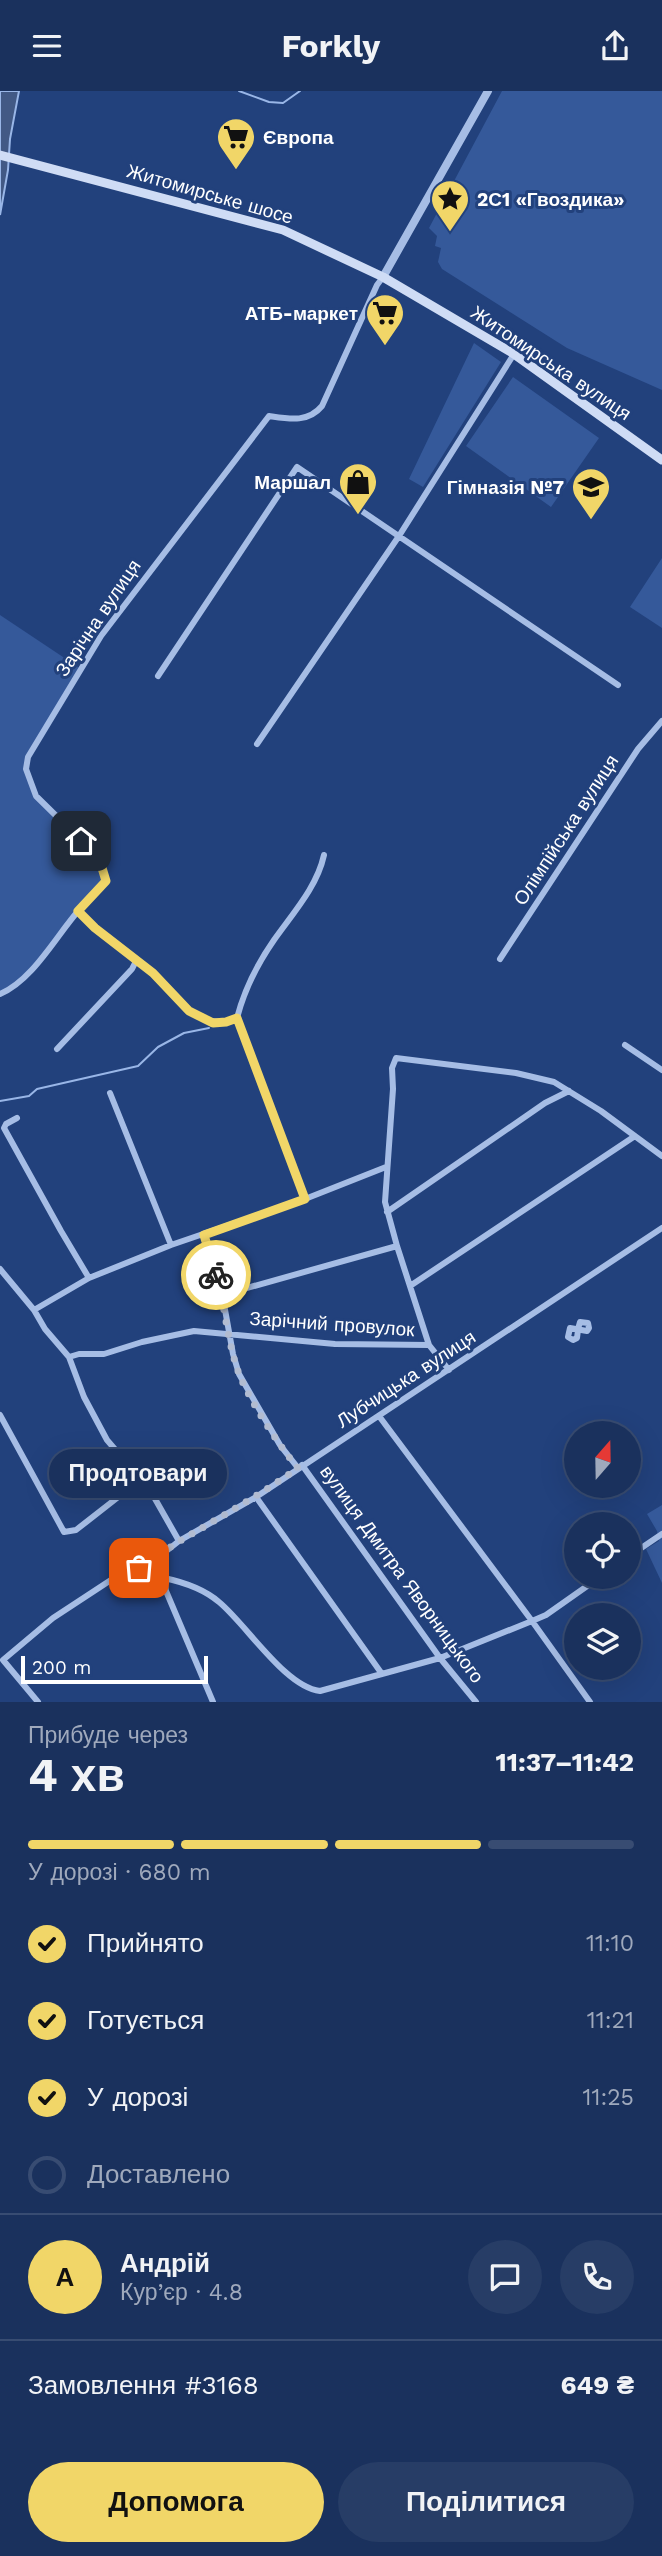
<!DOCTYPE html>
<html lang="uk">
<meta charset="utf-8">
<style>
body{margin:0;font-family:"Work Sans",sans-serif;background:#273d66;color:#f1f3f6;height:100vh;display:flex;flex-direction:column;font-size:26px;white-space:nowrap}
*{box-sizing:border-box;margin:0}
p{font-size:23px;color:#9fa9bc}
.icon{flex:none;width:38px;height:38px;fill:none;stroke:currentColor;stroke-width:2;stroke-linecap:round;stroke-linejoin:round}
.map{position:relative;height:1611px;overflow:hidden}
.sheet{display:flex;flex-direction:column;background:#1a315d;flex:1}
.sheet>*{flex:none}
.needle{width:46px;rotate:20deg}
.controls{position:absolute;left:564px;top:1330px;display:grid;gap:14px}
.controls a{display:grid;place-items:center;width:77px;height:77px;border-radius:50%;background:#1a315d;box-shadow:0 7px 28px #0002,0 0 0 2px #384c72;font-size:35px}
.scale{position:absolute;left:21px;bottom:18px;width:187px;box-sizing:border-box;padding-left:7px;border:4px solid #fff;border-top:0;font-size:19px;line-height:24px;white-space:nowrap;color:#fff;-webkit-text-stroke:5px #22417c;paint-order:stroke}
.pin{position:absolute;display:grid;place-items:center;width:60px;height:60px;color:#fff;margin:-30px;border-radius:14px;box-shadow:0 4px 10px #0006}
.courier{position:absolute;display:grid;place-items:center;width:70px;height:70px;margin:-35px;border:5px solid #f1d668;border-radius:50%;background:#fff;color:#222;box-shadow:0 2px 9px #0007}
.bubble{position:absolute;height:49px;border-radius:24px;background:#1a315d;box-shadow:0 7px 28px #0002,0 0 0 2px #384c72;font-size:23px;font-weight:700;line-height:49px;text-align:center}
.head em{font-style:normal;font-weight:700}
.head div{display:flex;flex-direction:column-reverse}
.head{display:flex;align-items:center;justify-content:space-between;height:119px;padding:0 28px}
h1{font-size:46px;font-weight:700;line-height:52px}
.bar{display:grid;grid-template-columns:repeat(4,1fr);gap:10px 7px;align-content:center;height:84px;padding:0 28px}
.bar i{height:9px;border-radius:5px;background:#384c72}
.bar .current{background:#f1d668}
.bar p{grid-column:span 4}
.line{display:flex;align-items:center;gap:18px;padding:0 28px;border-top:2px solid #384c72}
.line div{flex:1}
.round{display:grid;place-items:center;flex:none;width:74px;height:74px;border-radius:37px;background:#273d66}
ol{padding:0 28px;list-style:none}
li{display:flex;align-items:center;gap:21px;height:77px}
li p{margin-inline-start:auto}
li .icon{padding:7px;border-radius:50%;background:#f1d668;color:#111;stroke-width:4}
li:last-child{color:#9fa9bc}
li i{width:38px;height:38px;border:4px solid #384c72;border-radius:50%}
.action{display:flex;gap:14px;margin-top:auto;padding:14px 28px}
.action a{flex:1;height:80px;border-radius:42px;background:#f1d668;color:#111;font-size:28px;font-weight:700;line-height:80px;text-align:center}
.action a+a{background:#273d66;color:#f1f3f6}
header{display:flex;justify-content:space-between;align-items:center;height:91px;padding:0 28px;background:#1a315d;font-size:32px;font-weight:700}
.map>svg:first-child{display:block}
</style>
<header><svg class="icon" aria-label="menu" viewBox="0 0 24 24"><path d="M4 6h16M4 12h16M4 18h16"/></svg>Forkly<svg class="icon" aria-label="share" viewBox="0 0 24 24"><path d="M12 15V3M7 8l5-5 5 5M5 13v7h14v-7"/></svg></header>
<div class="map">
<svg width="662" height="1611" viewBox="0 0 662 1611">
<rect width="100%" height="100%" fill="#22417c"/>
<!-- green -->
<path fill="#35599a" d="M502 0H662V299L567 257 442 178 438 171 441 157 435 155 437 145 429 137Z
M474 252 501 271 423 396 409 388Z
M513 286 599 347 551 416 466 355Z
M662 467V537L630 516Z
M0 524 81 578 28 666C21 710 72 735 97 765 102 771 103 782 106 790L23 887 0 902Z
M662 1414V1492L646 1458 659 1450 657 1440 647 1423Z"/>
<!-- water -->
<path fill="#425985" stroke="#99b6e7" stroke-width="2" d="M0 0H19L10 48 8 79 0 124Z"/>
<g fill="none" stroke-linecap="round" stroke-linejoin="round">
<!-- stream -->
<path stroke="#99b6e7" stroke-width="2" d="M239 0 269 11 283 12 300 0
M0 1010 29 1005 37 998 138 975 158 956 184 942 209 937"/>
<!-- minor -->
<path stroke="#a6bde5" stroke-width="6" d="M158 585 297 376 618 594
M257 653 399 445 514 263
M500 868 638 658 662 630
M136 870C171 889 189 946 237 927
M0 903C33 889 56 845 79 819 88 809 97 800 106 790L99 767 36 705 26 678 28 666 101 545 269 325C289 328 308 332 322 315L377 194 383 186
M625 954 662 979
M57 958 132 878 136 870 95 837 78 819
M110 1002 171 1154
M17 1027 6 1033 4 1037 61 1140 89 1187
M305 1108 237 927C244 900 258 872 274 849 293 822 317 796 324 764
M387 1121 545 1012 569 1000
M203 1144 224 1213 233 1263 239 1283 280 1354 298 1377
M0 1178 34 1219 45 1238 69 1266 84 1306 107 1349 150 1399 179 1450
M410 1195 635 1045
M222 1204 397 1155
M34 1219 89 1187 171 1154 305 1108 386 1076
M578 1239 577 1247 573 1249 568 1246 570 1237 587 1240 589 1237 588 1232 580 1231 578 1238
M69 1266 79 1263H104L142 1251 194 1240 335 1253 429 1254
M449 1279 429 1254 397 1155 385 1111 393 998 392 977 396 967 516 982 554 991 601 1020 662 1065
M0 1324 64 1441 76 1439 140 1389
M379 1325 532 1530 590 1611
M302 1374 440 1567 476 1611
M256 1406 382 1583
M160 1465 166 1500 213 1611
M628 1466 662 1443
M164 1487C183 1491 205 1499 219 1511 246 1533 285 1596 320 1600L440 1567 532 1530 546 1524 600 1486
M38 1611 3 1569 53 1527 117 1485 139 1477 160 1465 179 1450 256 1406 662 1137"/>
<!-- tertiary -->
<path stroke="#a6bde5" stroke-width="8" d="M383 186 488 0"/>
<!-- secondary -->
<path stroke="#cfdcf5" stroke-width="9" d="M0 64 283 139 383 186 514 263 662 369"/>
</g>
<g fill="none" stroke-linecap="round" stroke-linejoin="round">
<!-- done -->
<path stroke="#b2bcd1" stroke-width="7" stroke-dasharray="0 12.6" d="M139 1477C153 1469 166 1458 180 1450 220 1426 260 1404 298 1377 279 1355 247 1306 238 1280 227 1249 225 1215 216 1184"/>
<!-- route -->
<path stroke="#f1d668" stroke-width="9" d="M81 750 99 767 106 790 78 820 95 837 153 882 189 920 213 932 226 931 237 927 305 1108 204 1144 216 1184"/>
</g>
<!-- icons -->
<defs>
<symbol id="supermarket-pin" viewBox="-11 -11 22 30"><path d="M0 17L-7.5 6A9.5 9.5 0 1 1 7.5 6Z" fill="#f1d668" stroke="#22417c"/><path d="M-6-5.5h2.5l.6 2H6L4.5 2H-2.5L-4.4-4H-6ZM-1.5 3.2a1.3 1.3 0 1 0 .1 0ZM3 3.2a1.3 1.3 0 1 0 .1 0Z" fill="#111"/></symbol>
<symbol id="sight-pin" viewBox="-11 -11 22 30"><path d="M0 17L-7.5 6A9.5 9.5 0 1 1 7.5 6Z" fill="#f1d668" stroke="#22417c"/><path d="M0-6L1.8-2.2L6-1.7L2.9 1.2L3.7 5.4L0 3.3L-3.7 5.4L-2.9 1.2L-6-1.7L-1.8-2.2Z" fill="#111"/></symbol>
<symbol id="shop-pin" viewBox="-11 -11 22 30"><path d="M0 17L-7.5 6A9.5 9.5 0 1 1 7.5 6Z" fill="#f1d668" stroke="#22417c"/><path d="M-5-2.5h2.3a2.7 3.5 0 0 1 5.4 0H5L5.5 6h-11ZM-1.5-2.5h3a1.5 2.3 0 0 0-3 0Z" fill="#111"/></symbol>
<symbol id="school-pin" viewBox="-11 -11 22 30"><path d="M0 17L-7.5 6A9.5 9.5 0 1 1 7.5 6Z" fill="#f1d668" stroke="#22417c"/><path d="M0-5L7-2L0 1L-7-2ZM-4 1L0 2.5L4 1V4Q0 6-4 4Z" fill="#111"/></symbol>
</defs>
<g fill-rule="evenodd">
<use href="#supermarket-pin" x="214" y="24" width="44" height="60"/>
<use href="#sight-pin" x="428" y="86" width="44" height="60"/>
<use href="#supermarket-pin" x="363" y="200" width="44" height="60"/>
<use href="#shop-pin" x="336" y="369" width="44" height="60"/>
<use href="#school-pin" x="569" y="374" width="44" height="60"/>
</g>
<g text-anchor="middle" dominant-baseline="central" stroke-width="6" stroke-linejoin="round" paint-order="stroke">
<!-- poi labels -->
<g font-size="19" font-weight="bold" fill="#fff" stroke="#22417c" text-anchor="end">
<text x="263" y="46" text-anchor="start">Європа</text>
<text x="477" y="108" text-anchor="start">2С1 «Гвоздика»</text>
<text x="358" y="222">АТБ-маркет</text>
<text x="331" y="391">Маршал</text>
<text x="564" y="396">Гімназія №7</text>
</g>
<!-- street labels -->
<g font-size="19" fill="#fff" stroke="#22417c">
<text transform="translate(210 103) rotate(16)">Житомирське шосе</text>
<text transform="translate(551 272) rotate(34)">Житомирська вулиця</text>
<text transform="translate(98 527) rotate(-56)">Зарічна вулиця</text>
<text transform="translate(566 739) rotate(-57)">Олімпійська вулиця</text>
<text transform="translate(332 1233) rotate(4)">Зарічний провулок</text>
<text transform="translate(406 1288) rotate(-33)">Лубчицька вулиця</text>
<text transform="translate(402 1483) rotate(54)">вулиця Дмитра Яворницького</text>
</g>
</g>
</svg>
<div class="controls">
<a><svg class="needle" viewBox="-14 -14 28 28"><path d="M0-13l5 13h-10z" fill="#e53935"/><path d="M0 13l5-13h-10z" fill="#9fa9bc"/></svg></a>
<a><svg class="icon" aria-label="locate" viewBox="0 0 24 24"><circle cx="12" cy="12" r="6"/><path d="M12 2v4M12 18v4M2 12h4M18 12h4"/></svg></a>
<a><svg class="icon" aria-label="layers" viewBox="0 0 24 24"><path d="M12 4l9 5-9 5-9-5zM3 14l9 5 9-5"/></svg></a>
</div>
<div class="scale">200 m</div>
<div class="pin" style="left:139px;top:1477px;background:#ea580c"><svg class="icon" aria-label="bag" viewBox="0 0 24 24"><path d="M5 8h14l-1 12H6zM9 8a3 3 0 0 1 6 0"/></svg></div>
<div class="pin" style="left:81px;top:750px;background:#1f2937"><svg class="icon" aria-label="home" viewBox="0 0 24 24"><path d="M3 11l9-7 9 7M6 9v11h12V9"/></svg></div>
<div class="courier" style="left:216px;top:1184px"><svg class="icon" aria-label="bike" viewBox="0 0 24 24"><circle cx="6" cy="16" r="4"/><circle cx="18" cy="16" r="4"/><path d="M6 16l4-8h5l3 8M10 8l3 8H6M13 5h3"/></svg></div>
<div class="bubble" style="left:49px;top:1358px;width:178px">Продтовари</div>
</div>
<section class="sheet">
<div class="head"><div><h1>4 хв</h1><p>Прибуде через</p></div><em>11:37–11:42</em></div>
<div class="bar"><i class="current"></i><i class="current"></i><i class="current"></i><i></i><p>У дорозі · 680 m</p></div>
<ol>
<li><svg class="icon" aria-label="check" viewBox="0 0 24 24"><path d="M5 12l5 5 9-10"/></svg>Прийнято<p>11:10</p></li>
<li><svg class="icon" aria-label="check" viewBox="0 0 24 24"><path d="M5 12l5 5 9-10"/></svg>Готується<p>11:21</p></li>
<li><svg class="icon" aria-label="check" viewBox="0 0 24 24"><path d="M5 12l5 5 9-10"/></svg>У дорозі<p>11:25</p></li>
<li><i></i>Доставлено</li>
</ol>
<div class="line" style="height:126px"><b class="round" style="background:#f1d668;color:#111">А</b><div><b>Андрій</b><p>Кур’єр · 4.8</p></div><a class="round"><svg class="icon" aria-label="chat" viewBox="0 0 24 24"><path d="M4 5h16v11H9l-5 4z"/></svg></a><a class="round"><svg class="icon" aria-label="phone" viewBox="0 0 24 24"><path d="M5 4h4l2 5-3 2q2 4 5 5l2-3 5 2v4C11 20 4 13 5 4z"/></svg></a></div>
<div class="line" style="height:91px"><div>Замовлення #3168</div><b>649 ₴</b></div>
<div class="action"><a>Допомога</a><a>Поділитися</a></div>
</section>
